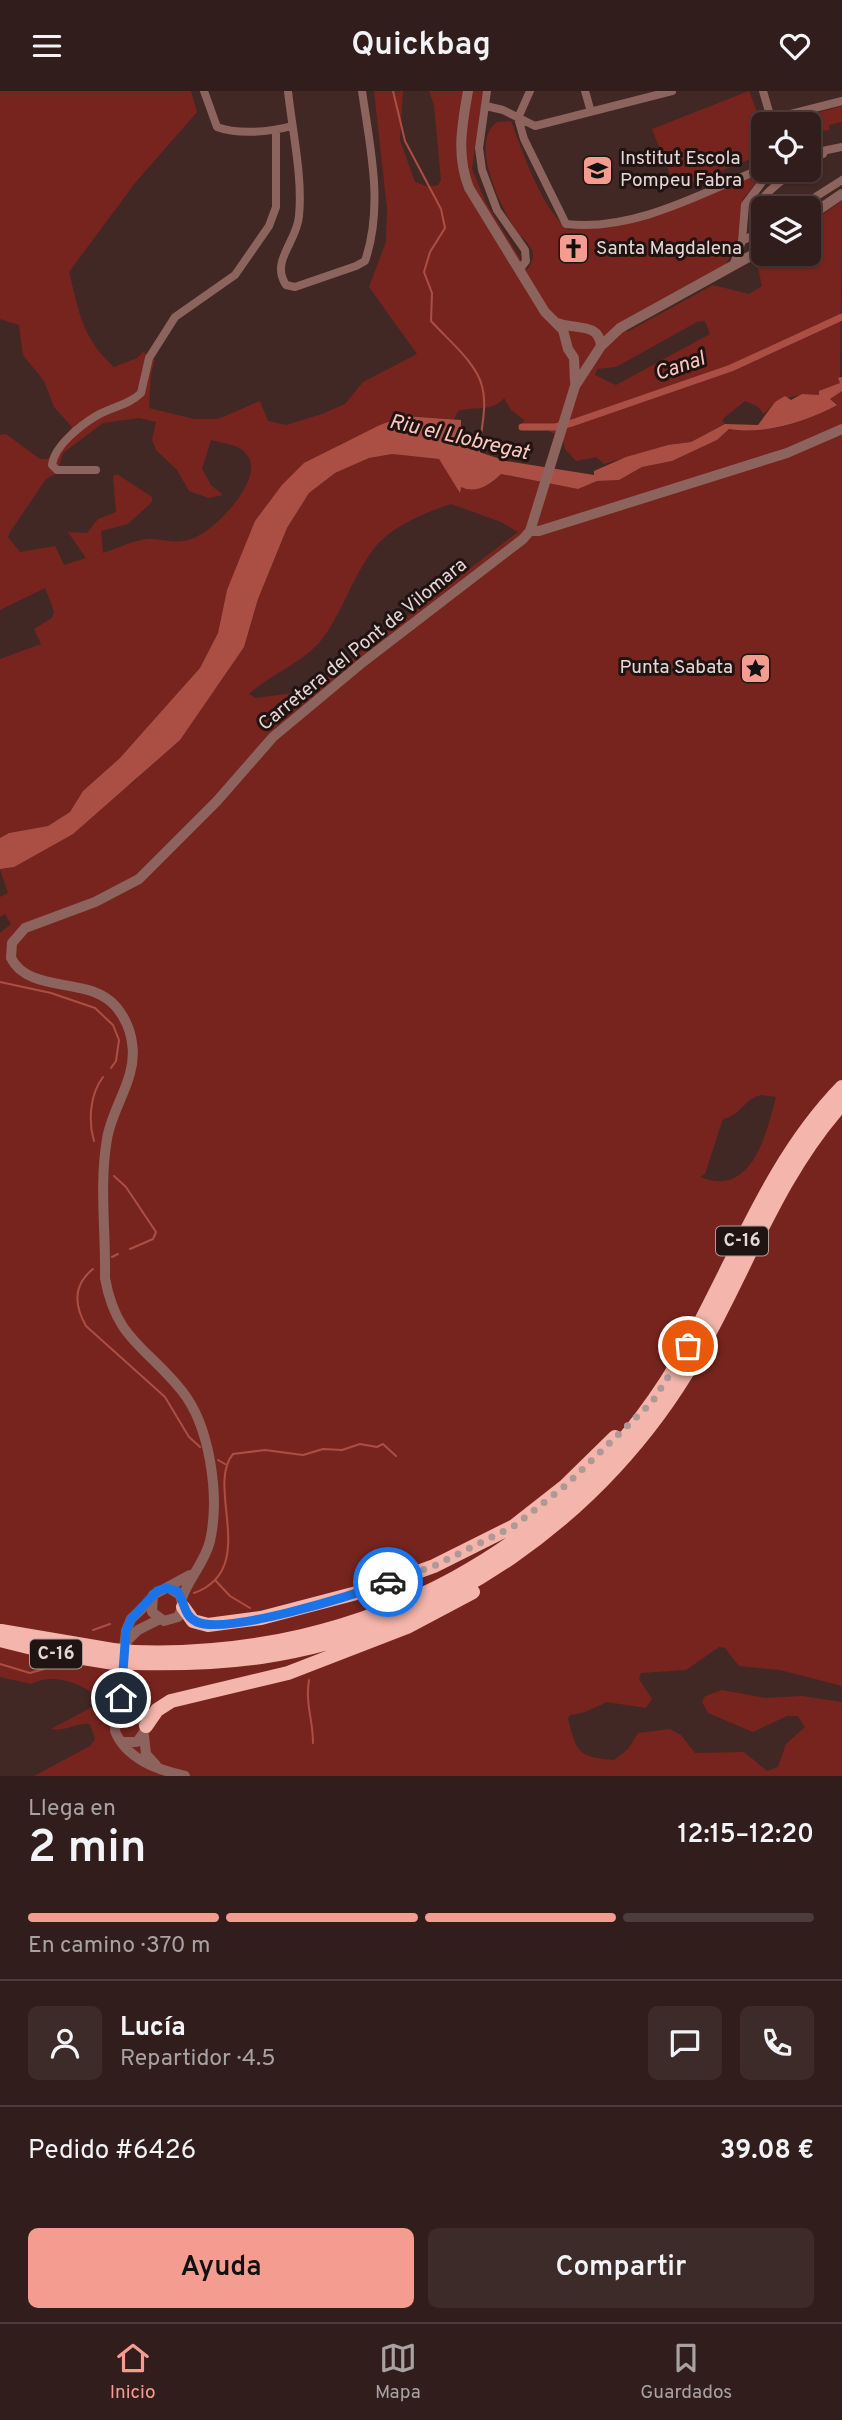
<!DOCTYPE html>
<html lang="es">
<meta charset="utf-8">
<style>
body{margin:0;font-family:Overpass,sans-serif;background:#3d2b29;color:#f1f3f6;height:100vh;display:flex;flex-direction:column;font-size:26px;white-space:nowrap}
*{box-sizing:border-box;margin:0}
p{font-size:23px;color:#a8a2a3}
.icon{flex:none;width:38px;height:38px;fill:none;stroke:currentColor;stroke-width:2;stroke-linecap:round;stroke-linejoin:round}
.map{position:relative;height:1685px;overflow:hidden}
.details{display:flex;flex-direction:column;background:#311e1c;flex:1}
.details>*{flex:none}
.tools{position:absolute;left:751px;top:21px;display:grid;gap:14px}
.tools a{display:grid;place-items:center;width:70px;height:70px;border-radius:10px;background:#311e1c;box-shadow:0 2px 5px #0004,0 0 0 2px #4c3c3b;font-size:35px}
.pin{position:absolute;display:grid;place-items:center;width:60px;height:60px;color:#fff;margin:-30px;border:4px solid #fff;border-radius:50%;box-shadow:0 2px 7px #0007}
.courier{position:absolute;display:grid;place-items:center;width:70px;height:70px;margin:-35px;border:5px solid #1a73e8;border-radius:50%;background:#fff;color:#222;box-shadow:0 2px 9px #0007}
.overview em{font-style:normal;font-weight:600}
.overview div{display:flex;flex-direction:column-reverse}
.overview{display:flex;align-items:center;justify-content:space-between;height:119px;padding:0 28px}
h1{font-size:46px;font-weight:600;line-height:52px}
.bar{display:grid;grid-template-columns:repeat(4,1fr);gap:10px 7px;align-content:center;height:84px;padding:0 28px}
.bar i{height:9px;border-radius:5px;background:#4c3c3b}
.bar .selected{background:#f59c90}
.bar p{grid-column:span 4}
.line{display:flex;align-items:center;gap:18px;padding:0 28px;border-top:2px solid #4c3c3b}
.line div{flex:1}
.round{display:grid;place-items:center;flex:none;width:74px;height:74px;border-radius:10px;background:#3d2b29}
.cta{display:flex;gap:14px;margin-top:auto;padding:14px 28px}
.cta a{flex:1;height:80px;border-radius:10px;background:#f59c90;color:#111;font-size:28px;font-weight:600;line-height:80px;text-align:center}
.cta a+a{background:#3d2b29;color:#f1f3f6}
header{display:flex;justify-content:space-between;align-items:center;height:91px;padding:0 28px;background:#311e1c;font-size:32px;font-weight:600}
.tab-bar{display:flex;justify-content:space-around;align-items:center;height:98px;border-top:2px solid #4c3c3b;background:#311e1c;font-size:19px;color:#a8a2a3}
.tab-bar a{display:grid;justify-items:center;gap:4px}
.tab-bar .selected{color:#f59c90}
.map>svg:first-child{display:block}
</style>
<header><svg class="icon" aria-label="menu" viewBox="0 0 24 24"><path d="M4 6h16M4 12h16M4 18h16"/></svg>Quickbag<svg class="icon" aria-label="heart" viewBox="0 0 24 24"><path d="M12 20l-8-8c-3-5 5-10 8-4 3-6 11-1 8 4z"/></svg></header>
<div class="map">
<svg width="842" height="1685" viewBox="0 0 842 1685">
<rect width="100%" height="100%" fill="#412825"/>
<!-- green -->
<path fill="#78241e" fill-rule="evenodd" d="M0 0H191L197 21 135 92 69 181C79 221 82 247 114 276L137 267 143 261 155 269 151 283 149 317 194 328H218L260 310 268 330 286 334 322 323 345 313 363 291 417 263 369 196 386 151 387 118 374 0H403L400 49 415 91 428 96 438 94 441 89 434 14 429 0H483L472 78 486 112 527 179C531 173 535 166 532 159 529 152 522 147 518 142 502 119 468 52 497 31L511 30C523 62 542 119 569 139L645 127 766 79 743 108 738 150 725 175 622 232 627 241 713 194 749 203 762 195 756 168 764 163H808L809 133 842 110 840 292 819 304 802 303 775 311 764 323 757 315 745 310 725 326 722 330 725 333 691 351 668 354 604 373 596 366 576 370 565 358 562 346 544 338H522L524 329 511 319 504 307C493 321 474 315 458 320L454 328 404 325 339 354 242 467 227 499 218 542 200 577 175 606 120 667 83 700 70 721 48 735 9 742 0 747V568L41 553 34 538 52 527 54 520 45 497 0 519V344L6 343 40 368H48L72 336 54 316 44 290 23 264 19 234 0 228ZM705 230 710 243 616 294 595 284 597 278 616 276 697 231ZM139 327 156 331 152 349 156 359 177 379 189 400 209 407 223 404 211 394 202 378 211 349C225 353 242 353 249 367 262 391 213 442 191 448 176 453 168 449 154 448 139 446 117 458 103 462L101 440 128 433 152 411V406L117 383 113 385 116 421 98 428 87 442 68 441 86 467 64 474 55 455 20 461 8 446 10 441 46 388 57 382 63 362 103 332Z
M749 0 763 36V63L676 98 652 38Z
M842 15V31L829 34V39L809 42 808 33H793L792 29Z
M842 300V1595L780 1579 739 1575 725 1557 719 1556 686 1579 641 1582 639 1588 652 1608 646 1617 607 1611 585 1621 570 1624 568 1628C577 1662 578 1666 614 1669L628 1658 638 1642 670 1638 681 1644 695 1662 744 1661 767 1680 778 1676 786 1653 805 1636 798 1625H787L753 1641 708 1622 702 1611 705 1605 722 1599 766 1607 802 1605 842 1611V1685H34L90 1655 95 1648 90 1633C76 1631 66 1641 51 1638L103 1610C85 1594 55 1580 31 1593L0 1586V842L11 833 5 823 0 826V806L8 802 0 778 8 777 135 690 244 556 258 508 287 437 309 402 335 382 369 367 392 363 439 368 460 396 492 392 500 383 578 398 596 390 619 389 642 376 672 370 717 349 729 338C764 344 807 332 837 313L830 308ZM451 413 501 431 518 441 317 594 294 602 255 607 249 603C269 584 300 573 319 552 342 524 351 488 373 459 390 436 424 422 451 413ZM761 1004 776 1006C766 1044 752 1107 700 1086L705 1083 723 1028C740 1025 744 1008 761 1004Z"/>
<!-- water -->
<path fill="#ab4f45" d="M842 286V300L830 308 837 314C806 331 765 344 729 338L717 349 672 370 642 376 619 389 597 390 578 398 501 383C490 394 476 403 461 396L460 402 439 368 392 363 369 367 335 382 309 402 287 437 258 508 244 556 180 649 73 743 14 776 0 778V747L9 742 48 735 70 721 83 700 120 667 200 577 218 542 227 499 255 430 282 394 304 372 380 334 404 325 461 329V355L506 370 594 384V380L626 366 668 354 691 351 725 333 758 334 775 311 785 305 791 309 802 303 819 304V300L840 292 838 287Z"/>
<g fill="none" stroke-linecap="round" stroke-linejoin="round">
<!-- stream -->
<path stroke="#ab4f45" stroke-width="2" d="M393 0 405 50 441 118 445 137 430 161 424 181 432 202 431 230C447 248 476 271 482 295 488 316 480 341 479 362
M0 891 51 902 95 917 113 934 119 949 116 970 111 977
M94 1050C88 1030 90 1003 103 986
M114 1085 126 1096 156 1141 153 1148 130 1158
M112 1166 118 1163
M93 1178C73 1194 74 1214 86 1235L165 1306 189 1346 200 1356
M218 1369 225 1373
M215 1489 230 1505 250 1517
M194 1502C260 1478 205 1396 233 1363L265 1359 303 1364 323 1358 342 1359 360 1353 377 1356 383 1353 396 1365
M93 1539 110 1533
M0 1573 30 1582 44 1578
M309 1589C305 1613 313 1628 313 1652"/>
<!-- canal -->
<path stroke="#ab4f45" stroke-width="7" d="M522 336H555L572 332 731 277 842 226"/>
<!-- minor -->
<path stroke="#8d635d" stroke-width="8" d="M204 0 217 36C238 44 270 41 292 35
M288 0C292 38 303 87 299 125 297 151 270 170 286 194L295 196 356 175 365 170C384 115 370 56 362 0
M487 0 479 57 482 79 497 119 525 159 526 170 519 179
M530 0 518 27 524 48 566 133C634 141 702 102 763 77
M585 0 591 21
M763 0 772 31
M486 15 503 19 535 35 672 0
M771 28 842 10
M808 63 842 56
M808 71 823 63
M798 117 842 89
M742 150 763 139
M763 157C741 118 766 100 797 79
M733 175 742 150 745 114 771 79
M96 379H57L52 374C54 355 81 334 96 325 111 316 129 314 141 302L149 267 175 226 235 184 269 135 276 116V39"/>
<!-- tertiary -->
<path stroke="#8d635d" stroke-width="10" d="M468 0C462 34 456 64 469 97L545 221 563 239 568 258 574 267 575 291
M808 126 842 103
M558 232C575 239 599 231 601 255
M530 440H539L787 362 842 338
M169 1497 180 1504 183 1516 178 1526 164 1530 152 1521 153 1504 190 1484
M182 1507C189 1487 205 1471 210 1450 220 1405 210 1335 182 1300 146 1255 116 1249 105 1187 106 1141 99 1094 107 1048 112 1016 138 986 132 952 130 935 120 916 106 907 78 888 28 900 11 867L12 852 25 837 95 811 139 788 217 710 273 646 363 571 523 448 530 440 575 295 601 255 620 237 763 158
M150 1510 131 1528 126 1540 115 1640C126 1668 158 1679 185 1685
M125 1552 138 1539 160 1528
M144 1645 146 1663 156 1674
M123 1651H137L146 1638 125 1592"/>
<!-- motorway -->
<path stroke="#f3b5ac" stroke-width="14" d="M183 1516 193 1530 208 1534 261 1527 368 1499 434 1475 514 1435 565 1395 615 1346
M1 1540 113 1559
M0 1549 52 1562 114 1572
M134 1561C364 1569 576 1457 688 1254 737 1166 771 1069 842 996
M135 1572C178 1573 219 1572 261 1566 441 1540 605 1425 695 1268 745 1183 775 1088 842 1013
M146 1635 157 1619 171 1610 288 1582 407 1536 473 1501"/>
<!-- motorway-bridge -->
<path stroke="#f3b5ac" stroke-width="14" d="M113 1559 134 1561
M114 1572H135"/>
</g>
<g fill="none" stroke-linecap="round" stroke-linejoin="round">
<!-- done -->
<path stroke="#ad9a97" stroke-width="7" stroke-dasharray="0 12.6" d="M388 1491 434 1475 514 1435 565 1395 652 1311 688 1255"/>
<!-- route -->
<path stroke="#1a73e8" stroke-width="9" d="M121 1607 126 1540 131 1528 157 1500 166 1497 177 1500C185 1510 183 1525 197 1531 228 1544 354 1504 388 1491"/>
</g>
<!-- icons -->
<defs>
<symbol id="school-square" viewBox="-11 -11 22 22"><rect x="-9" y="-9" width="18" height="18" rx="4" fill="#f59c90" stroke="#201413"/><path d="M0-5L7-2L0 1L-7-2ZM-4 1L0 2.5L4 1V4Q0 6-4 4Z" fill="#111"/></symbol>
<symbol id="church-square" viewBox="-11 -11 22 22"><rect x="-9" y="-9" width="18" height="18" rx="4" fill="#f59c90" stroke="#201413"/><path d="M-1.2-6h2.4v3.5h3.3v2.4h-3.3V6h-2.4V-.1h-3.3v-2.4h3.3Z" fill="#111"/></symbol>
<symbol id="sight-square" viewBox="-11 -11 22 22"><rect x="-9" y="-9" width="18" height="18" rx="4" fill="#f59c90" stroke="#201413"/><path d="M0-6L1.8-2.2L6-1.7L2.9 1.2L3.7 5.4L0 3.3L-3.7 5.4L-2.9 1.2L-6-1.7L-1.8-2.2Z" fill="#111"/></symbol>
</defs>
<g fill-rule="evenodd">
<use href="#school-square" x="580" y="62" width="35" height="35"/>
<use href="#church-square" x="556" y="140" width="35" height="35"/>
<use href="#sight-square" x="738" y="560" width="35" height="35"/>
</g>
<g text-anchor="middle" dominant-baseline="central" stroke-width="6" stroke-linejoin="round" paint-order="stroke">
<!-- shield labels -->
<g fill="#201413" stroke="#ab9c9a" stroke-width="2">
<rect x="716" y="1135.5" width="52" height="29" rx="5"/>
<rect x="30" y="1548.5" width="52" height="29" rx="5"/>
</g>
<g font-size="18" font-weight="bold" fill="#e7d7d4">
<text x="742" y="1150">C-16</text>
<text x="56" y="1563">C-16</text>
</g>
<!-- poi labels -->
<g font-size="19" fill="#e7d7d4" stroke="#201413" text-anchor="start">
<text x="620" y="68">Institut Escola<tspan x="620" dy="22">Pompeu Fabra</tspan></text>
<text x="596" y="158">Santa Magdalena</text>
<text x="733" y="577" text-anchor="end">Punta Sabata</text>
</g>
<!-- street labels -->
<g font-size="19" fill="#e7d7d4" stroke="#201413">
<text transform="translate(363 554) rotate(-39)">Carretera del Pont de Vilomara</text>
</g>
<!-- water labels -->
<g font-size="21" font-style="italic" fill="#fdc8c0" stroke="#201413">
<text transform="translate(680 276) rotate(-19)">Canal</text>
<text transform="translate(459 347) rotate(13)">Riu el Llobregat</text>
</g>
</g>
</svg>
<div class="tools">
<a><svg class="icon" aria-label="locate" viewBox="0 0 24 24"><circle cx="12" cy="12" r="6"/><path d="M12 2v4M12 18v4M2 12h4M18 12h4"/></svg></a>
<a><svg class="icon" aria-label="layers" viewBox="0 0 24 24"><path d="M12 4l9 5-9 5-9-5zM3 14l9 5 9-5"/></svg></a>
</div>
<div class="pin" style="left:688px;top:1255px;background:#ea580c"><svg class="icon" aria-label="bag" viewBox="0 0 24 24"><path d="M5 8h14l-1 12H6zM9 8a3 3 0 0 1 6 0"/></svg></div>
<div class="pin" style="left:121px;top:1607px;background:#1f2937"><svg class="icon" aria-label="home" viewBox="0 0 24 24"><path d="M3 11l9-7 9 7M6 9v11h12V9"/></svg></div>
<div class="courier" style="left:388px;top:1491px"><svg class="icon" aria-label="car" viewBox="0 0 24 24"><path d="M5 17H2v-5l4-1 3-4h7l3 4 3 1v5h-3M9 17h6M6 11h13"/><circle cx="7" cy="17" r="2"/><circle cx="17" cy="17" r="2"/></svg></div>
</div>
<section class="details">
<div class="overview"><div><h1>2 min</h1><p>Llega en</p></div><em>12:15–12:20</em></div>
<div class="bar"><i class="selected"></i><i class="selected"></i><i class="selected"></i><i></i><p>En camino · 370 m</p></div>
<div class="line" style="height:126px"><a class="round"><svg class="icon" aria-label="person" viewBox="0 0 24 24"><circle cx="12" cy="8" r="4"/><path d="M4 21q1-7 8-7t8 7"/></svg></a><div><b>Lucía</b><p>Repartidor · 4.5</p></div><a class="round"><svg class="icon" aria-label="chat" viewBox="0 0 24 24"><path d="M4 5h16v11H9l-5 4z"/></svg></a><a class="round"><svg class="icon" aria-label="phone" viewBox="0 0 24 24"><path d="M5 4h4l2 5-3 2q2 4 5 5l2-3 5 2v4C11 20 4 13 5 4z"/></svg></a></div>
<div class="line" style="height:91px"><div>Pedido #6426</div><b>39.08 €</b></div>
<div class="cta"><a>Ayuda</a><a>Compartir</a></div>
</section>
<nav class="tab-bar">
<a class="selected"><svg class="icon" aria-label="home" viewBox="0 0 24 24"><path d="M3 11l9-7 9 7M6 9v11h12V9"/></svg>Inicio</a>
<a><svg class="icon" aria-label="map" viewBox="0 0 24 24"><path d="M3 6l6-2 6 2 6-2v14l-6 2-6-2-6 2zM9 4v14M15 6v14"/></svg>Mapa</a>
<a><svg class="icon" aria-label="saved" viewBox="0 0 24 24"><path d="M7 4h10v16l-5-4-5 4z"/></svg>Guardados</a>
</nav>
